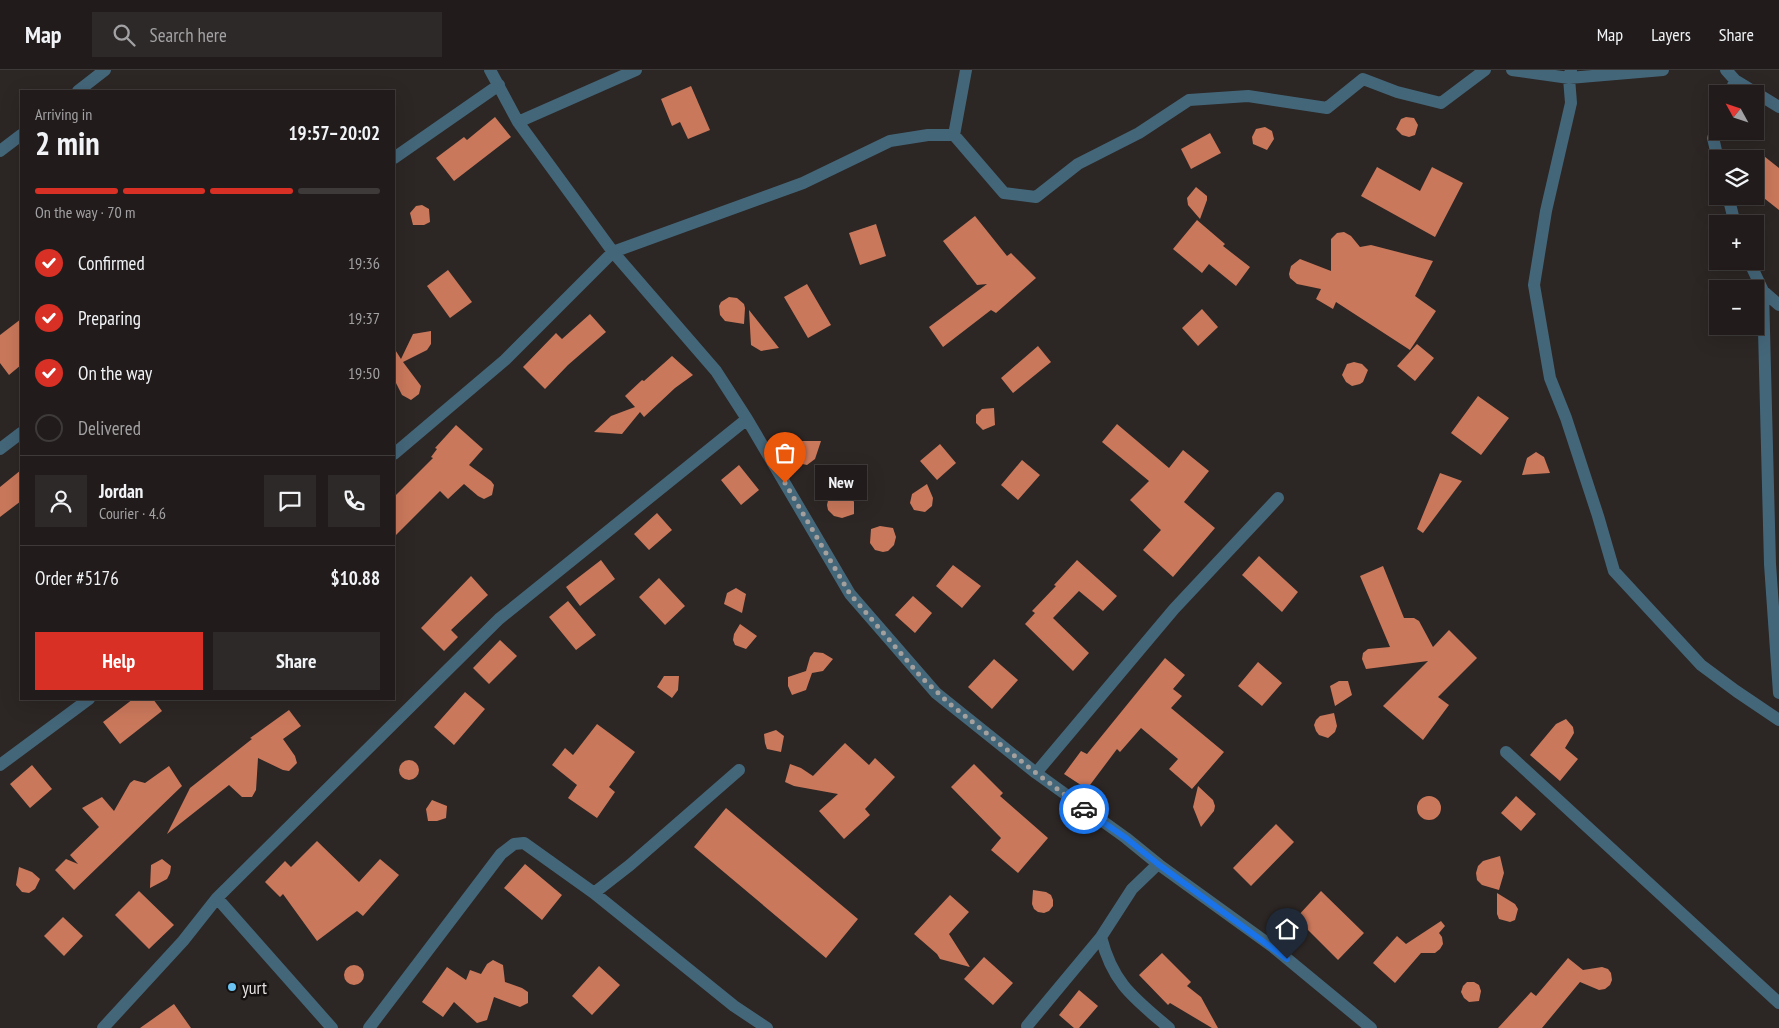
<!DOCTYPE html>
<meta charset="utf-8">
<style>
body{margin:0;font-family:"PT Sans Narrow",sans-serif;background:#2d2928;color:#f1f3f6;height:100vh;display:flex;flex-direction:column;font-size:19px;white-space:nowrap}
*{box-sizing:border-box;margin:0}
p{font-size:16px;color:#a2a1a3}
.icon{flex:none;width:28px;height:28px;fill:none;stroke:currentColor;stroke-width:2;stroke-linecap:round;stroke-linejoin:round}
.map{position:relative;flex:1;overflow:hidden}
.details{position:absolute;left:20px;top:20px;width:375px;height:610px;display:flex;flex-direction:column;background:#211c1b;border-radius:0px;box-shadow:0 5px 20px #0002,0 0 0 1px #3e3a3a}
.details>*{flex:none}
.needle{width:32px;rotate:310deg}
.buttons{position:absolute;left:1709px;top:15px;display:grid;gap:10px}
.buttons a{display:grid;place-items:center;width:55px;height:55px;border-radius:0px;background:#211c1b;box-shadow:0 5px 20px #0002,0 0 0 1px #3e3a3a;font-size:25px}
.pin{position:absolute;display:grid;place-items:center;width:42px;height:42px;color:#fff;margin:-51px -21px;border-radius:50% 50% 50% 0;rotate:-45deg;box-shadow:0 0 5px #0007}
.pin .icon{rotate:45deg}
.courier{position:absolute;display:grid;place-items:center;width:50px;height:50px;margin:-25px;border:4px solid #1a73e8;border-radius:50%;background:#fff;color:#222;box-shadow:0 1px 6px #0007}
.bubble{position:absolute;height:35px;border-radius:0px;background:#211c1b;box-shadow:0 5px 20px #0002,0 0 0 1px #3e3a3a;font-size:16px;font-weight:700;line-height:35px;text-align:center}
.overview em{font-style:normal;font-weight:700}
.overview div{display:flex;flex-direction:column-reverse}
.overview{display:flex;align-items:center;justify-content:space-between;height:85px;padding:0 15px}
h1{font-size:32px;font-weight:700;line-height:38px}
.bar{display:grid;grid-template-columns:repeat(4,1fr);gap:8px 5px;align-content:center;height:60px;padding:0 15px}
.bar i{height:6px;border-radius:4px;background:#3e3a3a}
.bar .current{background:#d93025}
.bar p{grid-column:span 4}
.line{display:flex;align-items:center;gap:12px;padding:0 15px;border-top:1px solid #3e3a3a}
.line div{flex:1}
.round{display:grid;place-items:center;flex:none;width:52px;height:52px;border-radius:0px;background:#2d2928}
ol{padding:0 15px;list-style:none}
li{display:flex;align-items:center;gap:15px;height:55px}
li p{margin-inline-start:auto}
li .icon{padding:5px;border-radius:50%;background:#d93025;color:#fff;stroke-width:4}
li:last-child{color:#a2a1a3}
li i{width:28px;height:28px;border:2px solid #3e3a3a;border-radius:50%}
.primary-button{display:flex;gap:10px;margin-top:auto;padding:10px 15px}
.primary-button a{flex:1;height:58px;border-radius:0px;background:#d93025;color:#fff;font-size:20px;font-weight:700;line-height:58px;text-align:center}
.primary-button a+a{background:#2d2928;color:#f1f3f6}
header{display:flex;align-items:center;gap:30px;box-sizing:border-box;height:70px;padding:0 25px;background:#211c1b;border-bottom:1px solid #3e3a3a}
header strong{font-size:24px}
nav{display:flex;gap:28px;margin-inline-start:auto;font-size:18px}
.search{width:350px;height:45px;background:#2d2928;display:flex;align-items:center;gap:12px;box-sizing:border-box;padding:0 18px;border-radius:0px;color:#a2a1a3;font-size:19px}
.map>svg:first-child{display:block}
</style>
<header>
<strong>Map</strong>
<div class="search"><svg class="icon" aria-label="search" viewBox="0 0 24 24"><circle cx="10" cy="10" r="6"/><path d="M15 15l6 6"/></svg>Search here</div>
<nav><a>Map</a><a>Layers</a><a>Share</a></nav>
</header>
<div class="map">
<svg width="1779" height="958" viewBox="0 0 1779 958">
<rect width="100%" height="100%" fill="#2c2624"/>
<!-- building -->
<path fill="#ca785b" d="M691 16 710 60 688 69 680 52 672 56 661 29Z
M495 47 511 67 454 111 436 88 464 67 467 70Z
M1406 47 1414 48 1418 55 1415 65 1409 67 1402 65 1396 59 1401 49Z
M1265 57 1272 61 1274 69 1267 80 1253 74 1252 67 1256 59Z
M1210 63 1221 83 1191 99 1181 79Z
M1755 79 1779 98V140L1755 121Z
M1377 97 1420 121 1432 97 1463 113 1435 167 1361 126Z
M1196 117 1207 126V130L1200 149 1188 135 1187 128Z
M422 135 429 139 430 152 424 155H413L410 143 416 136Z
M975 146 1007 186 1011 183 1036 208 996 243 991 240 943 277 929 257 987 214 977 215 943 171Z
M1197 150 1225 174 1223 176 1250 197 1236 216 1209 194 1202 203 1173 179Z
M876 154 886 186 860 195 849 163Z
M1344 162 1351 166 1360 177 1371 175 1433 191 1415 226 1436 241 1410 280 1336 232 1333 239 1316 229 1321 219 1297 214 1290 208 1289 204 1291 196 1300 189 1331 201V169L1337 163Z
M448 200 472 232 450 248 427 216Z
M807 214 831 255 808 268 784 227Z
M729 227 737 228 744 234 745 238 744 254 725 251 720 245 719 236 721 232Z
M1202 239 1218 257 1198 276 1182 258Z
M749 240 779 278 761 281 751 275Z
M590 244 606 262 568 295 545 319 523 297 556 263 562 269Z
M21 249V295L9 305 0 293V265Z
M431 261V274L427 280 403 292 421 316 419 324 411 330 402 325 394 309V278L401 289 413 264Z
M1417 274 1434 288 1415 311 1397 296Z
M1038 276 1051 292 1013 323 1001 308Z
M672 286 693 305 675 318 644 347 640 342 622 364 594 362 611 346 635 337 625 326 642 310 644 311Z
M1354 292 1362 294 1368 300 1363 312 1360 314 1352 316 1346 312 1342 305 1347 294Z
M1478 326 1509 348 1481 385 1451 363Z
M994 338 995 355 983 360 976 353V345L982 339Z
M1117 354 1169 398 1183 380 1209 401 1184 432 1215 458 1173 507 1143 480 1161 460 1130 430 1149 411 1102 372Z
M456 355 483 379 469 395 491 411 494 415 492 425 484 429 478 426 464 414 448 429 440 421 394 467V427L433 388 431 387 437 379 435 378Z
M801 371H821L815 389 807 395 798 393 792 386 794 377Z
M940 374 956 393 937 410 920 391Z
M1536 382 1544 387 1550 403 1522 405 1527 388Z
M1022 390 1040 405 1018 430 1001 415Z
M739 395 759 420 741 435 721 410Z
M21 400V431L0 447V417Z
M1440 403 1462 411 1423 463 1417 459Z
M927 414 933 428 932 436 925 442 914 440 910 433 912 424Z
M841 420 850 424 854 432V444L842 448 834 446 828 440 827 435 829 426 832 423Z
M657 443 672 460 649 480 634 464Z
M880 456 893 458 896 467 894 475 888 481 883 482 875 480 870 473 871 459Z
M1259 486 1298 522 1282 542 1242 505Z
M601 490 615 509 580 536 566 517Z
M1077 490 1117 526 1103 541 1079 521 1053 548 1089 583 1073 601 1025 554 1035 543 1032 541 1056 516 1054 515Z
M953 495 981 516 962 538 936 516Z
M1383 496 1404 548H1414L1419 551 1433 577 1449 560 1477 588 1438 627 1449 635 1423 670 1383 636 1428 591 1366 599 1362 589 1363 583 1368 579 1390 577 1360 506Z
M471 506 488 525 451 560 458 567 444 581 421 558Z
M659 508 685 536 665 555 639 527Z
M736 518 746 524 742 543 724 534 727 523Z
M913 526 932 543 915 563 895 545Z
M568 531 596 565 576 580 549 547Z
M740 554 757 566 746 579 735 575 733 570 734 564Z
M500 570 517 586 489 614 473 598Z
M814 582 823 583 833 589 823 601 812 603 806 620 792 625 788 616V607L806 601 810 587Z
M1165 588 1185 605 1173 619 1182 626 1171 638 1224 682 1192 719 1169 699 1178 689 1141 658 1120 682 1117 679 1087 719 1064 704 1081 681 1087 684Z
M994 589 1018 610 992 639 968 617Z
M1258 592 1282 613 1262 636 1238 616Z
M664 606H679L678 620 672 628 657 617Z
M1339 611H1348L1352 625 1335 636 1330 616Z
M465 622 485 639 454 675 434 657Z
M133 629H153L162 641 120 674 103 652Z
M289 640 301 656 283 669 295 686 297 693 289 701 283 700 258 688 256 720 252 727H242L229 715 167 764 190 718 252 669 250 668Z
M1334 643 1337 656 1335 662 1328 668 1319 665 1316 661 1314 655 1316 650 1320 646Z
M1566 649 1573 657 1574 663 1565 678 1578 689 1560 711 1530 685 1556 654Z
M597 654 635 682 609 717 615 722 597 748 568 728 577 715 552 695 565 678 573 685Z
M776 660 784 666 781 682 767 679 765 673 764 664Z
M845 673 869 695 875 688 895 707 865 739 870 745 844 769 819 741 838 724 794 716 785 712 790 694 801 698 813 706Z
M399 700a10 10 0 1 1 20 0a10 10 0 1 1-20 0Z
M974 694 1003 723 1000 726 1048 768 1018 803 991 780 1001 768 951 717Z
M32 695 52 719 30 738 10 714Z
M169 696 182 716 74 820 55 800 66 789 78 794 70 785 99 757 82 738 102 727 114 741 130 713 134 710 145 713Z
M1198 716 1213 730 1215 736 1214 741 1201 757 1193 737Z
M1417 738a12 12 0 1 1 24 0a12 12 0 1 1-24 0Z
M1516 726 1536 744 1521 761 1501 743Z
M432 730 447 736 446 748 437 751H428L426 739Z
M726 738 858 849 826 888 694 777Z
M1276 754 1294 772 1251 816 1233 798Z
M317 771 359 812 380 789 399 805 363 846 357 841 317 871 283 824 280 827 265 812 285 791 291 797Z
M1500 786 1504 803 1499 820 1482 815 1477 810 1476 803 1478 796 1483 791Z
M162 789 171 796 170 803 167 809 150 818 151 795Z
M525 794 562 825 542 850 504 818Z
M19 797 32 802 40 809 35 819 29 823 22 822 16 815Z
M1033 820 1046 822 1051 825 1053 830V836L1049 841 1044 843 1038 842 1034 839 1032 834Z
M139 821 174 855 149 879 115 845Z
M1321 821 1364 863 1338 890 1296 848Z
M1497 823 1515 834 1518 839 1515 850 1510 852 1499 849 1497 844Z
M950 825 969 842 949 864 970 897 940 889 937 884 914 864Z
M63 847 83 866 64 886 44 866Z
M1441 851 1445 856 1439 863 1442 867 1443 874 1440 879 1435 883H1421L1395 913 1373 893 1397 866 1406 874Z
M1162 883 1191 912 1187 916 1201 927 1218 958H1212L1170 933 1168 935 1139 905Z
M984 887 1013 913 993 935 964 909Z
M1568 888 1583 900 1602 897 1608 899 1611 903 1612 910 1610 915 1605 919 1599 920 1580 912 1542 958H1498L1531 922 1536 926Z
M493 890 503 895 505 912 522 918 528 922V933L520 937 494 927 487 950 477 953 454 932 443 947 422 932 447 897 466 910 470 900 481 904 487 894Z
M344 905a10 10 0 1 1 20 0a10 10 0 1 1-20 0Z
M599 896 620 915 592 945 572 926Z
M1467 912H1474L1479 915 1481 921 1479 931 1469 932 1464 928 1461 922 1463 916Z
M1079 920 1098 936 1079 958H1074L1059 945Z
M174 934 191 958H140Z"/>
<g fill="none" stroke-linecap="round" stroke-linejoin="round">
<!-- lane -->
<path stroke="#446679" stroke-width="12" d="M1158 794 1132 819 1101 867C1113 914 1134 928 1169 958
M1027 956 1101 867"/>
<!-- street -->
<path stroke="#446679" stroke-width="12" d="M490 0 518 52 613 182 716 301 747 349 850 524 936 623 1036 703 1126 768 1158 794 1273 877 1371 958
M1512 0 1569 8 1663 0
M1571 0 1569 8 1571 33 1546 141 1534 215 1550 308 1566 348 1598 446 1614 501 1701 595 1736 621 1779 650
M1726 0 1735 10 1779 37
M78 21 105 0
M1730 24 1735 10
M518 52 636 0
M1718 56 1713 68 1718 89
M954 65 966 0
M0 81 21 65
M394 88 499 15
M1728 126 1735 154
M1749 191 1763 221 1770 494 1779 623
M1763 221 1779 235
M0 379 21 363
M394 384 505 290 613 182 803 113 890 71 928 65H954L1004 123 1036 127 1078 94 1139 63 1189 30 1248 26 1327 38 1363 9 1397 22 1441 33 1485 0
M1506 682 1779 933
M0 695 89 629
M1036 703 1174 539 1278 428
M594 823 630 795 739 700
M217 828 332 958
M103 958 183 871 217 828 499 549 747 349
M369 958 501 784 514 774 524 773 594 823 734 936 767 958"/>
</g>
<g fill="none" stroke-linecap="round" stroke-linejoin="round">
<!-- done -->
<path stroke="#a4a09e" stroke-width="5" stroke-dasharray="0 9" d="M785 413 850 524 922 608 950 634 1036 703 1084 739"/>
<!-- route -->
<path stroke="#1a73e8" stroke-width="6" d="M1084 739 1126 768 1158 794 1287 889"/>
</g>
<!-- markers -->
<circle fill="#6ac3f1" stroke="#13100f" stroke-width="2" cx="232" cy="917" r="5"/>
<g text-anchor="middle" dominant-baseline="central" stroke-width="5" stroke-linejoin="round" paint-order="stroke">
<!-- poi labels -->
<g font-size="18" fill="#e5e1e0" stroke="#13100f" text-anchor="start">
<text x="242" y="917">yurt</text>
</g>
</g>
</svg>
<div class="buttons">
<a><svg class="needle" viewBox="-14 -14 28 28"><path d="M0-13l5 13h-10z" fill="#e53935"/><path d="M0 13l5-13h-10z" fill="#a2a1a3"/></svg></a>
<a><svg class="icon" aria-label="layers" viewBox="0 0 24 24"><path d="M12 4l9 5-9 5-9-5zM3 14l9 5 9-5"/></svg></a>
<a>+</a>
<a>−</a>
</div>
<div class="pin" style="left:785px;top:413px;background:#ea580c"><svg class="icon" aria-label="bag" viewBox="0 0 24 24"><path d="M5 8h14l-1 12H6zM9 8a3 3 0 0 1 6 0"/></svg></div>
<div class="pin" style="left:1287px;top:889px;background:#1f2937"><svg class="icon" aria-label="home" viewBox="0 0 24 24"><path d="M3 11l9-7 9 7M6 9v11h12V9"/></svg></div>
<div class="courier" style="left:1084px;top:739px"><svg class="icon" aria-label="car" viewBox="0 0 24 24"><path d="M5 17H2v-5l4-1 3-4h7l3 4 3 1v5h-3M9 17h6M6 11h13"/><circle cx="7" cy="17" r="2"/><circle cx="17" cy="17" r="2"/></svg></div>
<div class="bubble" style="left:815px;top:395px;width:52px">New</div>
<section class="details">
<div class="overview"><div><h1>2 min</h1><p>Arriving in</p></div><em>19:57–20:02</em></div>
<div class="bar"><i class="current"></i><i class="current"></i><i class="current"></i><i></i><p>On the way · 70 m</p></div>
<ol>
<li><svg class="icon" aria-label="check" viewBox="0 0 24 24"><path d="M5 12l5 5 9-10"/></svg>Confirmed<p>19:36</p></li>
<li><svg class="icon" aria-label="check" viewBox="0 0 24 24"><path d="M5 12l5 5 9-10"/></svg>Preparing<p>19:37</p></li>
<li><svg class="icon" aria-label="check" viewBox="0 0 24 24"><path d="M5 12l5 5 9-10"/></svg>On the way<p>19:50</p></li>
<li><i></i>Delivered</li>
</ol>
<div class="line" style="height:90px"><a class="round"><svg class="icon" aria-label="person" viewBox="0 0 24 24"><circle cx="12" cy="8" r="4"/><path d="M4 21q1-7 8-7t8 7"/></svg></a><div><b>Jordan</b><p>Courier · 4.6</p></div><a class="round"><svg class="icon" aria-label="chat" viewBox="0 0 24 24"><path d="M4 5h16v11H9l-5 4z"/></svg></a><a class="round"><svg class="icon" aria-label="phone" viewBox="0 0 24 24"><path d="M5 4h4l2 5-3 2q2 4 5 5l2-3 5 2v4C11 20 4 13 5 4z"/></svg></a></div>
<div class="line" style="height:65px"><div>Order #5176</div><b>$10.88</b></div>
<div class="primary-button"><a>Help</a><a>Share</a></div>
</section>
</div>
